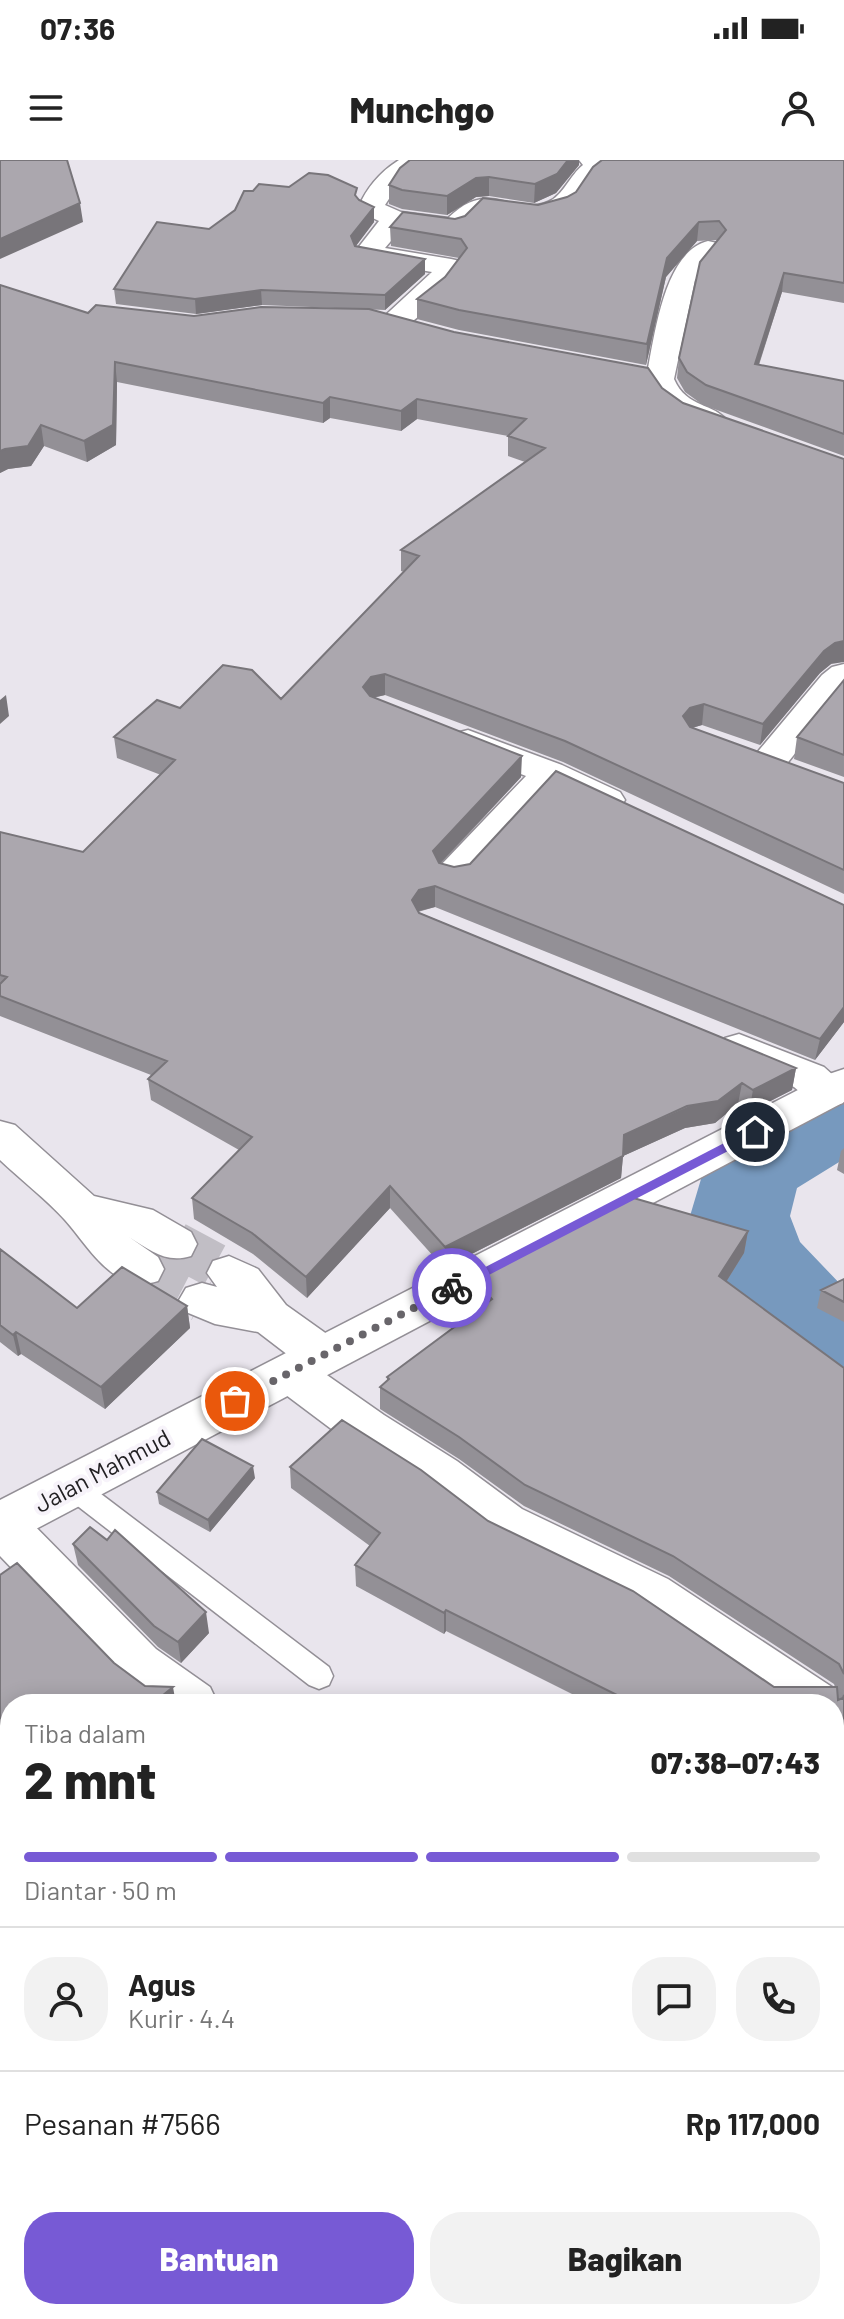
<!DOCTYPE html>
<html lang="id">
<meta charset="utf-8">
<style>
body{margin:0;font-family:Barlow,sans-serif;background:#f2f2f2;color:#222;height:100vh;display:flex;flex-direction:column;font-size:30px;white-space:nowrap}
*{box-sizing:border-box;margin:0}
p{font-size:26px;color:#767676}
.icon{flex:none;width:44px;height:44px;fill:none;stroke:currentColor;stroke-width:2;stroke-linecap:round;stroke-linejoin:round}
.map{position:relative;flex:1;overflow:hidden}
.panel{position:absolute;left:0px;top:1534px;width:844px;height:626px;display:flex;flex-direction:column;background:#fff;border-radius:32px 32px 0 0;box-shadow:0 4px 20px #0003}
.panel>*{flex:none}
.pin{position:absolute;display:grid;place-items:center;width:68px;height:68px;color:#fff;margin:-34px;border:4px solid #fff;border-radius:50%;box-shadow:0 2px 8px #0007}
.courier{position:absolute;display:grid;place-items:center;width:80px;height:80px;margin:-40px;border:6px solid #775ad5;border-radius:50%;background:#fff;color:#222;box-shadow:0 2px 10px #0007}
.summary em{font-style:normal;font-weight:800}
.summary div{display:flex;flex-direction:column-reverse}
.summary{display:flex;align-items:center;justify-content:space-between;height:136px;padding:0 24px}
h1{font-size:52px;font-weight:800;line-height:60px}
.bar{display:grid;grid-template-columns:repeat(4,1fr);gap:12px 8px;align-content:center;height:96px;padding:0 24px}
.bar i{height:10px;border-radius:6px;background:#e0e0e0}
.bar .on{background:#775ad5}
.bar p{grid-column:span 4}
.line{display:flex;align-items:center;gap:20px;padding:0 24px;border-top:2px solid #e0e0e0}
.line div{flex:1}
.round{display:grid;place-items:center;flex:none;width:84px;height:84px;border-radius:32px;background:#f2f2f2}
.cta{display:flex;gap:16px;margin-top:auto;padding:16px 24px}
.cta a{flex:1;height:92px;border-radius:32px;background:#775ad5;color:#fff;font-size:32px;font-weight:800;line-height:92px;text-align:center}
.cta a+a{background:#f2f2f2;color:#222}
.status{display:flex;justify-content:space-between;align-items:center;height:56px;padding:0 40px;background:#fff;direction:ltr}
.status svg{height:22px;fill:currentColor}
header{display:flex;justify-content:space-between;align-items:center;height:104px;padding:0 24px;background:#fff;font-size:36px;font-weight:800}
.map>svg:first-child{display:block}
</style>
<div class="status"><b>07:36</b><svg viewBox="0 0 49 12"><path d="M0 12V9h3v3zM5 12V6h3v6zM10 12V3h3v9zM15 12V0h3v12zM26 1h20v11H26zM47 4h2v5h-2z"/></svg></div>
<header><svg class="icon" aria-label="menu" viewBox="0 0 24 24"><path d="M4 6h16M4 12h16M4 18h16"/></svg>Munchgo<svg class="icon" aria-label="person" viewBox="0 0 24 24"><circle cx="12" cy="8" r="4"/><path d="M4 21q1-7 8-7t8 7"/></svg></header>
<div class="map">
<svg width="844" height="2159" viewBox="0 0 844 2159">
<rect width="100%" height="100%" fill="#e9e5ed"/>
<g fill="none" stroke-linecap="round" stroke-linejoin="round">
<!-- river -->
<path fill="#7799be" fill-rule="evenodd" d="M844 925V999L797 1028 790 1056 800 1082 844 1128V1237L807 1225 721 1129 707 1102 690 1056 704 1009 719 984 762 956 810 935Z"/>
<!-- street-tunnel -->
<path stroke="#c1bec5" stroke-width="45" stroke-dasharray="45 22" stroke-linecap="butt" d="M175 1084 229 1113
M142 1109 202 1140"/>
<defs>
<path id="lane" d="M71 1315 80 1318 329 1507 333 1516 329 1525 319 1529 309 1525 62 1334 58 1326 62 1318Z"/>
<path id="street" d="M399 0H428L398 25 385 45 401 52 448 58C491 16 509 58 548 42 563 36 570 15 583 5L579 0H608L610 7 590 24 573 49 565 53 538 61 482 54 463 73 454 75 402 68 385 88 451 99 460 101 464 107C451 126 421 159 400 169 394 172 388 170 381 169L377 163 432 112 367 101 358 99 354 93 379 61 362 53 358 48C367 27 380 12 399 0Z
M708 81 717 83 721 89 695 120 674 219C687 249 714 242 728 262L723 268C691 276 657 248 646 219 654 180 663 92 708 81Z
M844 504V532L781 611 768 614 755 611 750 603 755 595 822 515 832 507Z
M468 570 562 605 620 632 625 640 620 648 607 651 594 648 554 629 467 723 454 726 441 723 435 714 441 705 526 616 456 589 450 581 456 573Z
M739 874 824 907 844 925 843 943 828 948 813 943 794 927 725 898 719 888 725 878Z
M0 961 15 965 94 1036 153 1050 191 1072 197 1084 191 1096C166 1104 150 1090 129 1077L158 1097 164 1109 158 1121C114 1135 90 1088 65 1060 46 1039 21 1020 0 1000Z
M229 1096 258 1109 286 1145 338 1182 345 1195 338 1208 324 1213 384 1255 457 1301 522 1349 668 1419 832 1527 840 1544 834 1557V1544H771L632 1449 488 1379 423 1329 350 1283 274 1226 267 1213 274 1200 288 1195 258 1172 215 1164 186 1152 179 1140 186 1128 202 1123 217 1127 207 1113 213 1101Z
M0 1344 18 1349 156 1489 210 1527 218 1544H151L120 1521 0 1396Z
M0 1611 10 1615V1673L0 1669Z"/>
<path id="secondary" d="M844 909V942L17 1379 0 1385V1340L829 914Z"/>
</defs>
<!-- lane casing -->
<use href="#lane" stroke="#938f96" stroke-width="3"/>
<!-- street casing -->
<use href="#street" stroke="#938f96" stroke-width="3"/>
<!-- secondary casing -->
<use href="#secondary" stroke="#938f96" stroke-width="3"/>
<!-- lane -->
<use href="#lane" fill="#fff" fill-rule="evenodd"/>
<!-- street -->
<use href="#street" fill="#fff" fill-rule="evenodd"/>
<!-- secondary -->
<use href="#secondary" fill="#fff" fill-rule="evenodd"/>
</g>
<!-- wall -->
<path fill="#939096" d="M844 0V143L782 132 759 205 844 221V296L703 245 685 232 677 218 679 198 717 80 697 81 666 117 646 205 459 170 417 159V139L445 117 459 98 391 86 390 67 455 59 538 45 567 37 576 32Z
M579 5 556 33 534 43 489 36 476 37 447 55 402 49 389 44V25Z
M357 38 374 62 356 86 425 114 385 150 262 145 196 154 116 144 114 129 209 69Z
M0 125 88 153 194 156 454 172 831 504 820 513 760 585 702 565 692 568 844 623V734L563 602 385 535 373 538 521 617 441 704 454 707 844 745V862L815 900 435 747 418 752 796 908 792 930 749 952 738 944 715 963 685 968 623 996 621 1018 444 1108 390 1048 307 1138 253 1094 194 1059 192 1038 239 990 151 940 148 919 151 915 0 856V672L83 692 161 615 117 598 114 577 180 548 281 539 404 412 401 411V390L525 302 508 296V276L417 259 401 271 330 258 323 263 117 222 116 285 87 302 44 286 31 306 8 309 0 313Z
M844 520V617L794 599 797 577Z
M844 988V1014L837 1010 841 991Z
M748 1071 744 1093 726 1122 844 1208V1569L834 1583V1544H592L446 1471 444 1474 356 1426 355 1405 370 1386 291 1328 290 1307 488 1361 774 1527H835L834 1524 669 1416 524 1346 459 1299 380 1249V1227L387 1221V1217L480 1148 474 1141V1119Z
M0 1089 77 1148 187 1146 190 1168 105 1249 21 1194 18 1196 0 1182Z
M844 1119V1162L817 1148 821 1130Z
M255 1318 210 1372 159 1344 157 1332Z
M73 1384 209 1473 181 1503 158 1487 78 1405Z
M0 1415 10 1544V1678L0 1686V1655L3 1656 7 1654V1612L1 1608 0 1609Z
M0 1692 10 1702V1924L0 1915Z"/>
<!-- shaded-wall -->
<path fill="#78757a" d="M568 0H579V5L556 33 534 43 535 24Z
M489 17V36L476 37 447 55V36L476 18Z
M80 43 83 62 0 99V79Z
M374 47V62L352 91 351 76Z
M699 62 697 81 666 117 646 205 647 184 667 98Z
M425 99V114L385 150V135Z
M784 113 782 132 752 225 755 204Z
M261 130 262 145 196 154 195 139Z
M115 202 117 222 116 285 87 302 84 281Z
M330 237V258L323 263V243Z
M417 239V259L401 271V251Z
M41 265 44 286 31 306 8 309 0 313V291Z
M844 481V502L831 504 820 513 760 585 763 564 824 491 835 483Z
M385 514V535L371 538 363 527 371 517Z
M6 535 9 556 0 564V540Z
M704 544 702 565 688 569 683 556 690 548Z
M522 596 521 617 432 712 433 691Z
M435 726V747L419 751 412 762V740L419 730Z
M844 847V862L815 900 820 879Z
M796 908 792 930 749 952 753 930Z
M742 923 738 944 715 963 685 968 621 997 624 975Z
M623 996 621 1018 444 1108 445 1087Z
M390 1026V1048L307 1138 306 1117Z
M748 1071 744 1093 716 1138 719 1116Z
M187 1146 190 1168 105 1249 101 1227Z
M16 1172 21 1194 18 1196 13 1175Z
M253 1306 255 1318 210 1372 208 1360Z
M446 1450V1471L444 1474V1453Z
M206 1452 209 1473 181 1503 178 1482Z
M173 1527 176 1544H152Z
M844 1558V1569L834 1583V1572Z
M10 1654V1678L0 1686V1662Z
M10 2120V2136L0 2155V2140Z"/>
<!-- building -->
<path fill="#aba7ae" stroke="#78757a" stroke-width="2" d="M0 0H67L80 43 0 79Z
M410 0H568L557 14 535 24 489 17 476 18 447 36 402 30 389 25 400 8Z
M602 0H844V123L784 113 755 204 844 221V274L706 225 687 212 679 198 700 102 726 70 719 61 699 62 667 98 647 184 459 150 417 139 445 117 467 88 461 79 390 67 403 52 455 59 465 56 483 38 538 45 567 37 576 32 593 7Z
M309 13 328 15 357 28 355 35 359 40 374 47 351 76 355 86 425 99 385 135 261 130 195 139 114 129 157 62 209 69 235 50 244 31H253L259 24 289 27Z
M0 125 88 153 96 145 194 156 261 147 369 149 454 172 648 208 662 228 683 243 844 299V481L835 483 824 491 763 564 704 544 690 548 683 556 690 567 844 623V710L565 581 385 514 371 517 363 527 370 536 522 596 433 691 439 703 454 707 470 704 556 611 844 745V847L820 879 435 726 419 730 412 740 419 753 796 908 753 930 742 923 718 941 687 946 624 975 623 996 445 1087 390 1026 306 1117 252 1073 192 1038 252 977 148 919 167 901 0 836V824L7 817 0 815V672L83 692 175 600 114 577 157 540 180 548 223 505 252 510 281 539 419 396 401 390 545 288 508 276 526 259 417 239 401 251 330 237 323 243 115 202 113 265 84 281 41 265 28 286 5 289 0 291Z
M844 520V595L797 577Z
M630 1037 748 1071 719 1116 844 1208V1514L839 1504 673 1396 525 1325 459 1277 380 1227 389 1219 387 1217 492 1139 474 1119Z
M0 1089 77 1148 122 1107 187 1146 101 1227 16 1172 13 1175 0 1165Z
M844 1119V1142L821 1130Z
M342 1260 421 1310 488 1361 633 1431 774 1527H837L838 1540 843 1538 844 1535V1558L834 1572V1544H635L446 1450 444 1453 355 1405 380 1373 290 1307Z
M202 1279 253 1306 208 1360 157 1332Z
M90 1367 107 1380 115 1370 206 1452 178 1482 154 1466 73 1384Z
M17 1403 114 1503 145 1526 173 1527 152 1544H10V1654L0 1662V1655L3 1656 7 1654V1595L0 1591V1415Z
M0 1692 10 1702V1914L0 1904Z
M10 2024V2120L0 2140V2043Z
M834 2049 844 2053V2159H621L624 2150H834Z
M401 2150H402L418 2159H396Z"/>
<!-- route -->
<path fill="#775ad5" d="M755 967 759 968V975L456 1132 452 1133 445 1128Z"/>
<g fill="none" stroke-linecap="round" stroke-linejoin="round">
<!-- done -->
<path stroke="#68656a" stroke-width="8" stroke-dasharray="0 14.4" d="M235 1241 452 1128"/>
</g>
<g text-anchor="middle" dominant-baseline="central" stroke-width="8" stroke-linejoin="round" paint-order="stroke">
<!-- street labels -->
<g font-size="24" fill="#222023" stroke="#f7f3fa">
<text transform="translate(102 1310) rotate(-28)">Jalan Mahmud</text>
</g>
</g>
</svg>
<div class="pin" style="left:235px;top:1241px;background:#ea580c"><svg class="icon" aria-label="bag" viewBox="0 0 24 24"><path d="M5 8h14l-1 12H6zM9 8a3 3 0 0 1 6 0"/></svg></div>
<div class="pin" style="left:755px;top:972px;background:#1f2937"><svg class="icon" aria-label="home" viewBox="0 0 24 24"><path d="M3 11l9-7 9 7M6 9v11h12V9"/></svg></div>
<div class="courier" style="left:452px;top:1128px"><svg class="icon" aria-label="bike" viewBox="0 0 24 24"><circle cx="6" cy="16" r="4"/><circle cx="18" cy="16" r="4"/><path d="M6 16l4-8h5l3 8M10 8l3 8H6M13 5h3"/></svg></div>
<section class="panel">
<div class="summary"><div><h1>2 mnt</h1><p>Tiba dalam</p></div><em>07:38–07:43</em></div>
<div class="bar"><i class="on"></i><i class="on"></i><i class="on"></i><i></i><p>Diantar · 50 m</p></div>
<div class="line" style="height:144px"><a class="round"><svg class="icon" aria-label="person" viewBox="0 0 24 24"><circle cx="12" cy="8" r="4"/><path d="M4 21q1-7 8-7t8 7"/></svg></a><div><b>Agus</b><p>Kurir · 4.4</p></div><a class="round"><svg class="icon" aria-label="chat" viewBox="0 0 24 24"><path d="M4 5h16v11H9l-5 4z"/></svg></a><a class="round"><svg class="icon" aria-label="phone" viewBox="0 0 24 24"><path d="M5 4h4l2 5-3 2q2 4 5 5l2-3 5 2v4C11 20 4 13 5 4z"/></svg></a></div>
<div class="line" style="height:104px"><div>Pesanan #7566</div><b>Rp 117,000</b></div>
<div class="cta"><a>Bantuan</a><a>Bagikan</a></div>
</section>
</div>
